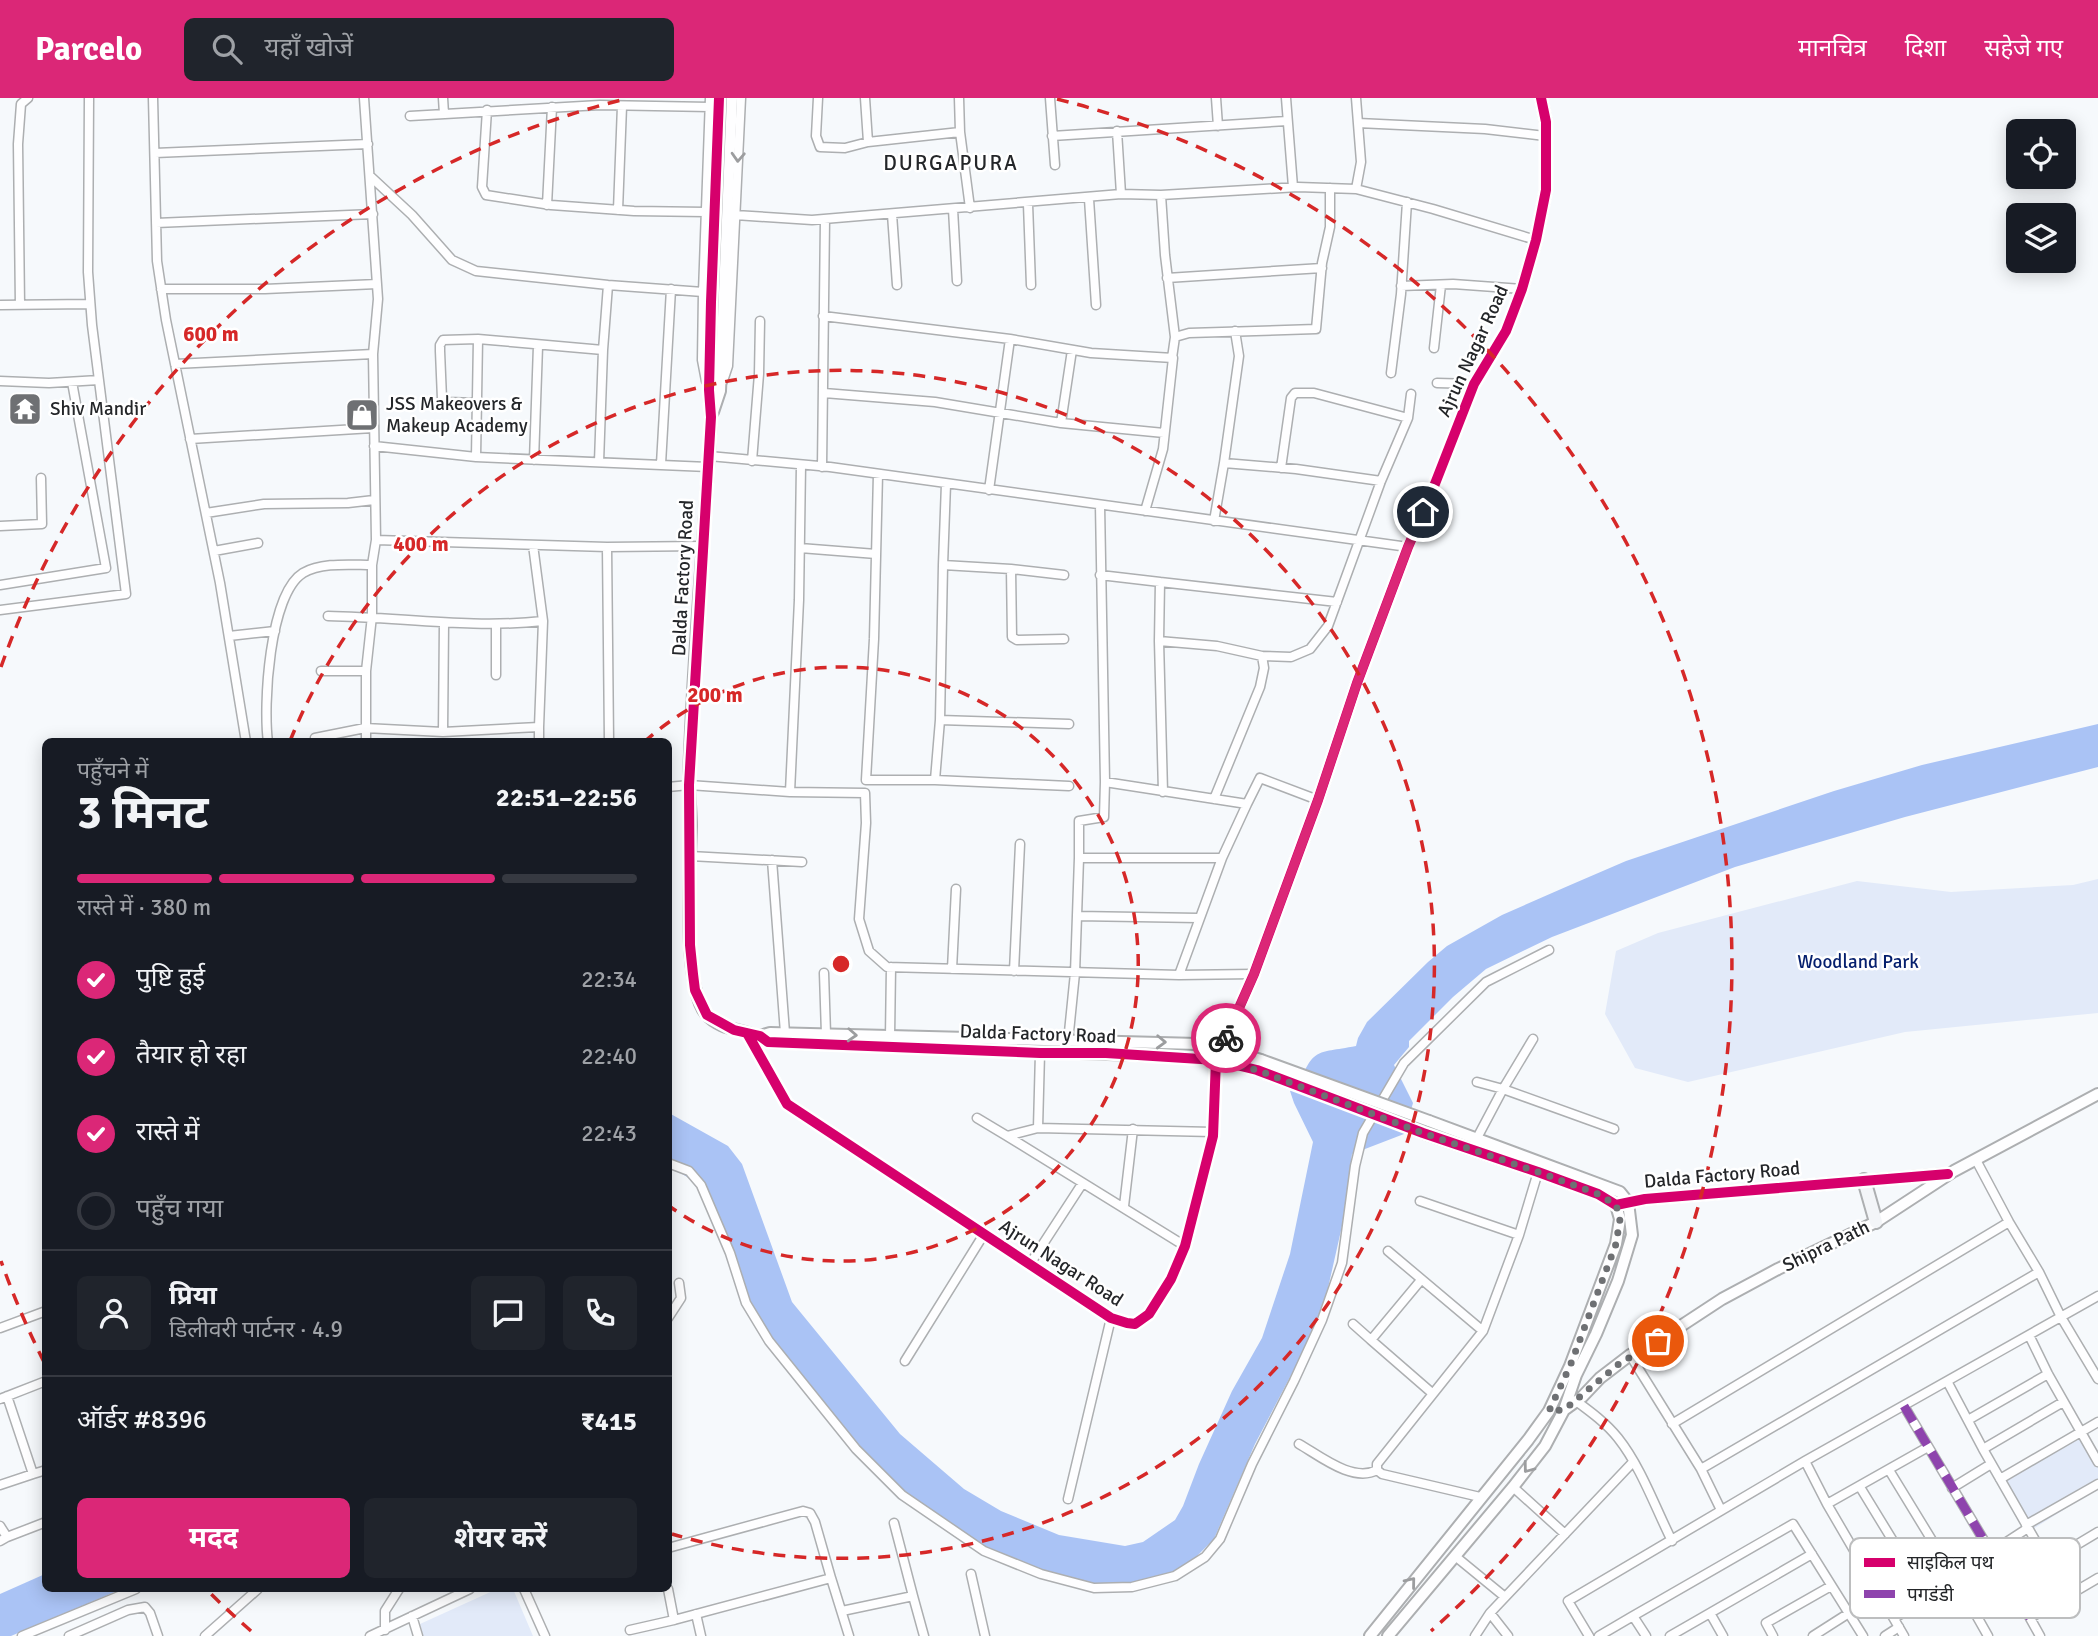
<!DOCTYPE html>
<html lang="hi">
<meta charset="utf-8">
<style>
body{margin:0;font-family:Signika,"Noto Sans Devanagari",sans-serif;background:#20242c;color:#f1f3f6;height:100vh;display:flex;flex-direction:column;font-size:26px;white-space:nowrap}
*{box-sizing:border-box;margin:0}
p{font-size:23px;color:#9ea1a6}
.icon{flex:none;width:38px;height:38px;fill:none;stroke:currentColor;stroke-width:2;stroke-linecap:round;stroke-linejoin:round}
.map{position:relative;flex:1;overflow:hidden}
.drawer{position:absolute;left:42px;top:640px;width:630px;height:854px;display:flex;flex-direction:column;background:#171b24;border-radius:10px;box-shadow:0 4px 18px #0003}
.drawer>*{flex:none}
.fabs{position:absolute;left:2006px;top:21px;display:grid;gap:14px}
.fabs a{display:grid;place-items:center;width:70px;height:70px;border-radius:10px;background:#171b24;box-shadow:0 4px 18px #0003;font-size:35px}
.pin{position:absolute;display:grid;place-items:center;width:60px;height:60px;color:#fff;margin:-30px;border:4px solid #fff;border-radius:50%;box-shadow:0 2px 7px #0007}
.courier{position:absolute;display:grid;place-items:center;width:70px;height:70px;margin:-35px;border:5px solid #db2777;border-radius:50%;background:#fff;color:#222;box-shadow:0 2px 9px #0007}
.headline em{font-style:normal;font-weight:700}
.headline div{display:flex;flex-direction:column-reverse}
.headline{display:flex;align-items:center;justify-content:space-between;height:119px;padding:0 35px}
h1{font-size:46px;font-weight:700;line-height:52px}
.bar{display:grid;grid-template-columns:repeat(4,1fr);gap:10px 7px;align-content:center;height:84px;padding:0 35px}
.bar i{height:9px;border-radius:5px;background:#363941}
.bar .current{background:#db2777}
.bar p{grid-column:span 4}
.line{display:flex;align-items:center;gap:18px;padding:0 35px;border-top:2px solid #363941}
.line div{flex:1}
.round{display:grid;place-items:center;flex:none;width:74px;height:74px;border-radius:10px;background:#20242c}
ol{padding:0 35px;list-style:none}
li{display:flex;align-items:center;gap:21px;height:77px}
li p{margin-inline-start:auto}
li .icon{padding:7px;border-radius:50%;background:#db2777;color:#fff;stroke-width:4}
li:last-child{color:#9ea1a6}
li i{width:38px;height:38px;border:4px solid #363941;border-radius:50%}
.cta{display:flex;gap:14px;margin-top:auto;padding:14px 35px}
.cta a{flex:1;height:80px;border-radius:10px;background:#db2777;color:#fff;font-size:28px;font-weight:700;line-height:80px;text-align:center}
.cta a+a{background:#20242c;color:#f1f3f6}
header{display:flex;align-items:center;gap:42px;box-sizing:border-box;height:98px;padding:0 35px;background:#db2777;color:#fff}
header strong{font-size:33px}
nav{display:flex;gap:38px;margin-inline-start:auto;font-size:24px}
.search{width:490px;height:63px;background:#20242c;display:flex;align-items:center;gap:18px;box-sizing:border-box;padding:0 24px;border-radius:10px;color:#9ea1a6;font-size:26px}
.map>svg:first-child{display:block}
</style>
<header>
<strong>Parcelo</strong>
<div class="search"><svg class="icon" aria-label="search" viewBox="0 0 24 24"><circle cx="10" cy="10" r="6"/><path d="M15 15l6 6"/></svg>यहाँ खोजें</div>
<nav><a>मानचित्र</a><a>दिशा</a><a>सहेजे गए</a></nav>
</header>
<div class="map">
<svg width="2098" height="1538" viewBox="0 0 2098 1538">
<rect width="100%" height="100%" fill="#f6f9fc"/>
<!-- green -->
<path fill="#e2eaf9" d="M2098 781V915L1905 934 1688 984 1635 970 1605 916 1616 853 1658 835 1857 783 1951 794 2073 787Z
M2080 1332 2098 1363V1390L2030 1433 1997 1377Z
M497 1491H513L533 1538H423L420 1526Z"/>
<!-- water -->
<path fill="#aac3f5" d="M2098 626V669L1905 719 1735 769 1552 839 1486 871 1453 899 1409 943V949L1394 967 1413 1005 1404 1036 1352 1056 1342 1128 1328 1190 1310 1241 1255 1346 1214 1441 1185 1470 1166 1479 1118 1489 1083 1486 1049 1477 985 1451 920 1410 865 1364 756 1227 702 1088 669 1068V1015L728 1048 742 1066 792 1204 900 1336 964 1391 1001 1413 1059 1437 1125 1448 1143 1444 1175 1422 1183 1408 1199 1366 1232 1293 1262 1240 1290 1156 1313 1044 1294 1005 1290 993 1297 991C1314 949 1314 956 1356 948L1358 940 1367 924 1428 864 1447 848 1502 817 1568 788 1626 763 1834 693 1922 667Z
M45 1476 46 1491H122L11 1538H0V1496Z"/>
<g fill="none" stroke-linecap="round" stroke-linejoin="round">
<defs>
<path id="minor" d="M153 0 157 163 166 222 220 485 246 644
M364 0 378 201 373 256 376 442 372 467V518L366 573V644
M443 0 444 16
M818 0 816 38 820 49 845 50 868 44 960 34
M865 0 868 44
M959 0 960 34 970 110
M1050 0 1055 67
M1216 0 1218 28
M1286 0 1293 89
M487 12 482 89 486 97 551 107 634 113 706 114
M410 18 600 7 710 9
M1358 25 1485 31 1545 38
M1117 33 1121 96
M1052 38 1287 23
M155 55 368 46
M370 78 412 117 452 162 476 173 608 187 703 194
M1356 91 1361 64 1356 0
M1161 97 1165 157 1175 239
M1089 101 1096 207
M1028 106 1031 187
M547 107 552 9
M953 111 957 183
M618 112 622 8
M892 116 897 187
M735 117 812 122 1121 96 1161 97 1298 89 1356 91 1433 111 1536 142
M156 125 373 116
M1167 180 1322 170
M1401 188 1453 186 1522 191
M161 191H265L377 186
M0 207 90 206
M20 207 18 46 21 6 28 0
M823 218 1010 241 989 392
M1010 241 1091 255 1173 260 1163 351 1145 413
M1434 250 1441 187
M1172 260 1175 239 1189 235 1316 231 1322 165 1330 129V90
M175 266 373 256
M1391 275 1401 196 1407 104
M0 283 49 285 99 282
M706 283 702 262 703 194 710 0
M723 283 728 268 741 0
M1437 285 1474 286
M824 295 935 304 1061 325 1072 252
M477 305 448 304 442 301 440 253V247L443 242 478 241 603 252
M1061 325 1164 335
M190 341 373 330
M374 348 476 359 708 369
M709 358 830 369 1408 449
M476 359 478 241
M534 362 538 248
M752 363 759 276 760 223
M599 364 603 252 608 187
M1224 365 1239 258 1235 233
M661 366 671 191
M822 369 825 121
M1281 370 1291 300 1295 295H1314L1408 320
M878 376 874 541 866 682H935L940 622
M946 386 943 467 1011 471 1012 539 1017 542 1064 541
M1100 407 1105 684
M206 415 264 406 348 405 374 402
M1214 423 1224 365 1296 371 1381 383
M0 428 42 426 41 380
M376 442 607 449 702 448
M533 447 543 523
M607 449 609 644
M800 450 876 456
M214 453 258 445
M943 467 940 622 1069 626
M1011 471 1064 477
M1100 477 1160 484 1159 543
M1160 484 1337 504
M0 487 106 470 72 284
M0 512 126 496 92 227 88 174 89 0
M328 518C400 519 471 531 543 523L539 629
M496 527V577
M229 538 275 533
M1262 558 1291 559 1310 551 1328 528 1381 383 1408 320 1411 296
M321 573H366
M443 634 444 525
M315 640 365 630 443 634 539 629V644
M268 644C263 608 269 496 303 475 322 464 350 467 372 467
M935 682 1069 688
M668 689 689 687 790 694 865 695 866 725 859 821 869 853 887 869 1179 877 1222 760H1079L1075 875 1068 944
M790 694 799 502 801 367
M1163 694 1159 543 1217 548 1262 558 1264 570 1260 589 1214 701
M1247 706 1260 680 1318 702
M690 758 802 764
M1079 760V723L1104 719 1105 684 1247 706 1222 760
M772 762 785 935
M1077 818 1198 820
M952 871 956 791
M1014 873 1020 746
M824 875 826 936
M1179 877 1254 876
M747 935 787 1006 1111 1220 1127 1225 1135 1226 1149 1216 1171 1181 1185 1148 1213 1038 1216 962
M890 939 891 869
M1477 984 1503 991 1614 1031
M977 1020 1007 1038
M1038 1030 1040 955
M1477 1040 1503 991 1533 941
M668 1065 689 1073 701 1087 730 1155 746 1205 769 1243 856 1351 902 1397 984 1453 1041 1476 1094 1490 1132 1489 1175 1478 1205 1459 1220 1441 1252 1366 1294 1283 1322 1222 1342 1165 1355 1068 1363 1035 1404 965 1486 884 1549 852
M1420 1103 1519 1137
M1124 1108 1133 1031
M1185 1148 1007 1038 1038 1030 1213 1034
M1388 1153 1483 1233
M1030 1166 1082 1086
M2039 1174 2061 1219 2098 1281
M1421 1182 1371 1242 1432 1295
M668 1220 681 1200 679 1185
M1353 1226 1371 1242
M0 1230 46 1213
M2029 1237 2048 1276 2098 1364
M1630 1257 1701 1371 1721 1412
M905 1263 984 1136
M1947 1283 1983 1351 2067 1498
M7 1298 33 1376 46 1372
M0 1301 46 1283
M1576 1303C1591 1314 1606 1325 1618 1340 1641 1369 1655 1409 1672 1443
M1904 1308 2030 1520
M1968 1322 2048 1276
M1672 1326 2009 1124
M1299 1346C1320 1358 1353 1385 1377 1372
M1983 1351 2063 1304
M1805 1363 1827 1406 1904 1538
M1701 1371 2039 1174 2009 1124 1976 1062
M1889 1372 1958 1485 1894 1520
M2000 1381 2098 1324
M0 1387 33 1376
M1513 1389 1565 1436
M1860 1389 1929 1502
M1952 1390 1991 1366
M1480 1399 1382 1376 1377 1372V1366L1483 1233 1519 1137 1538 1074
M1068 1401 1111 1220
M1827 1406 1928 1349
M894 1425 913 1498
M2026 1427 2098 1386
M0 1428 7 1439 0 1443
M7 1439 46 1424
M668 1450 803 1413 810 1415 815 1424 831 1480 674 1522
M1991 1454 2028 1430
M1455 1458 1505 1499
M2048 1464 2098 1434
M971 1476 985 1538
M831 1480 849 1538
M524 1491 545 1538
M842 1513 913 1498 924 1538
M1490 1515 1508 1538
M1710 1515 1812 1456
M696 1516 701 1538
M412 1518 418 1538
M385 1532V1513L399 1491
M630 1532 674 1522 668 1491
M22 1538 136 1491
M69 1538 128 1512 145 1509 150 1515 158 1538
M205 1538 258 1491
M370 1538 470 1491
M1475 1538 1490 1515 1633 1364
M1589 1538 1568 1503 1805 1363 2098 1198
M1599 1538 1633 1518
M1646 1538 1633 1518 1793 1426 1863 1538
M1670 1538 1710 1515 1723 1538
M1773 1538 1766 1525 1831 1488
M1813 1538 1849 1515
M1885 1538 1899 1529
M1988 1538 1958 1485 1997 1463
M2040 1538 2030 1520 2098 1480"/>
<path id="tertiary" d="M719 0 711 204 709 292 711 319C705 441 692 563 689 685 689 699 691 714 691 728 690 768 682 888 706 916 722 935 750 930 768 944L1192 959 1216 962 1257 972
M713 314 720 293 732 0
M760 938 770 935 1198 946 1215 948 1261 962
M1216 962 1254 876 1318 702 1357 585 1408 449 1431 396 1474 286 1506 233 1522 191 1536 142 1546 92V24L1541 0
M1429 1023 1620 1094 1628 1104
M1423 1035 1538 1074 1598 1096 1616 1107 1645 1101 1947 1076
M1564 1312 1576 1277 1596 1236 1618 1183 1632 1137 1628 1104
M1370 1538 1528 1342 1549 1313 1570 1268 1616 1146 1620 1121 1616 1107
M1388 1538 1513 1389 1545 1348 1564 1312 1582 1299 1600 1280 1630 1257 1658 1243 1722 1201 1778 1171 1876 1124 1954 1073 2098 996"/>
<path id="secondary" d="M1864 1082 1876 1124"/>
</defs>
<!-- minor casing -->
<use href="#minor" stroke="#adafb1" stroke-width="11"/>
<!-- tertiary casing -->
<use href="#tertiary" stroke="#adafb1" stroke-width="14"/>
<!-- secondary casing -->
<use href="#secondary" stroke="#adafb1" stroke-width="16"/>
<!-- minor -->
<use href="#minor" stroke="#fefeff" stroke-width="8"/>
<!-- tertiary -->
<use href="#tertiary" stroke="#fefeff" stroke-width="10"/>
<!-- secondary -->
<use href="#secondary" stroke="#f3f5f8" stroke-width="12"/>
<defs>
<path id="tertiary-bridge" d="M1261 962 1429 1023
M1257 972 1423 1035"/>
</defs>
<!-- tertiary-bridge casing -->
<use href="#tertiary-bridge" stroke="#adafb1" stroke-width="14" stroke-linecap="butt"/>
<!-- tertiary-bridge -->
<use href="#tertiary-bridge" stroke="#fefeff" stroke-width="10"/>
<!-- quiet -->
<path stroke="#8e44ad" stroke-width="9" stroke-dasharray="18 9" stroke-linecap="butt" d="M1904 1308 2030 1520"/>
<defs>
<path id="cycleway" d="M719 0 711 204 709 292 711 319 689 687 690 847 693 876 695 892 707 917 734 932 760 938 768 944 1040 955H1106L1216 962 1257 972 1423 1035 1538 1074 1598 1096 1616 1107 1645 1101 1948 1076
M747 935 787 1006 1111 1220 1127 1225 1135 1226 1149 1216 1171 1181 1185 1148 1213 1038 1216 962 1254 876 1318 702 1357 585 1408 449 1431 396 1474 286 1506 233 1522 191 1536 142 1546 92V24L1541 0"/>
</defs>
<!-- cycleway casing -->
<use href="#cycleway" stroke="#fff" stroke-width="15"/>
<!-- cycleway -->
<use href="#cycleway" stroke="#d6006c" stroke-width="10"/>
</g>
<!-- one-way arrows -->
<defs><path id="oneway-chevron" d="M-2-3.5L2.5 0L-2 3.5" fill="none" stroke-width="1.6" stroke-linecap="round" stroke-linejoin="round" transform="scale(1.75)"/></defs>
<g stroke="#9c9d9f">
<use href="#oneway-chevron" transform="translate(738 59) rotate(93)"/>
<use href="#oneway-chevron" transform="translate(852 937) rotate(3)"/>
<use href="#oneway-chevron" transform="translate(1161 944) rotate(2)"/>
<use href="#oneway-chevron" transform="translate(1528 1370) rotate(127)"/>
<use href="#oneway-chevron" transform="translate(1411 1484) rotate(-51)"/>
</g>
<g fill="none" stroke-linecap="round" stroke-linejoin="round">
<!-- done -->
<path stroke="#6e7073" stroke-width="7" stroke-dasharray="0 12.6" d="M1226 940 1216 962 1257 972 1423 1035 1538 1074 1598 1096 1616 1107 1620 1121 1616 1146 1570 1268 1549 1313 1564 1312 1620 1265 1658 1243"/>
<!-- route -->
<path stroke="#db2777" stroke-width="9" d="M1226 940 1254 876 1318 702 1357 585 1408 449 1423 414"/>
</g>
<!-- distance rings -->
<g fill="none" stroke="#d62828" stroke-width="3.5" stroke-dasharray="12 9">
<path d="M644 644A297 297 0 1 1 669 1108"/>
<path d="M290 643A594 594 0 1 1 672 1436"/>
<path d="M251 1533A891 891 0 0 1 211 1496M44 1264A891 891 0 0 1 1 1163M1 569A891 891 0 0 1 625 1M1057 1A891 891 0 0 1 1431 1533"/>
</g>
<!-- icons -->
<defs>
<symbol id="temple-square" viewBox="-11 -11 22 22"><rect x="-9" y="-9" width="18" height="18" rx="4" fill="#6e7073" stroke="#fff"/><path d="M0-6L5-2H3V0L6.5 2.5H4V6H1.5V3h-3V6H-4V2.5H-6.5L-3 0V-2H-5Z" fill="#fff"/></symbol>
<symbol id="shop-square" viewBox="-11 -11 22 22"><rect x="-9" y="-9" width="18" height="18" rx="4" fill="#6e7073" stroke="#fff"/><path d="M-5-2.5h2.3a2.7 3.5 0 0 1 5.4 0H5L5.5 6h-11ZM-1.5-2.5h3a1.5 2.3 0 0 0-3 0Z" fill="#fff"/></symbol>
</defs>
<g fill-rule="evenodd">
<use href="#temple-square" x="6" y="292" width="38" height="38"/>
<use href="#shop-square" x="343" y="298" width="38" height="38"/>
</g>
<g text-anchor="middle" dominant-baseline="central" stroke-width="5" stroke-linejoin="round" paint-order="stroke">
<!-- street labels -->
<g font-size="19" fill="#242629" stroke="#fff">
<text transform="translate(1473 253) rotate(-65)">Ajrun Nagar Road</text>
<text transform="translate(683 480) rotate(-87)">Dalda Factory Road</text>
<text transform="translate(1038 936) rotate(2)">Dalda Factory Road</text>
<text transform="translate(1722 1077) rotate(-5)">Dalda Factory Road</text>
<text transform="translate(1826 1148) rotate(-26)">Shipra Path</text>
<text transform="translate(1061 1165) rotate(33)">Ajrun Nagar Road</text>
</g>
<!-- poi labels -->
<g font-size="19" fill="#242629" stroke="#fff" text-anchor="start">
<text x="386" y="306">JSS Makeovers &amp;<tspan x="386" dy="22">Makeup Academy</tspan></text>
<text x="50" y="311">Shiv Mandir</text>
</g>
<!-- park labels -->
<g font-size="19" fill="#051f6d" stroke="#fff">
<text x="1858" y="864">Woodland Park</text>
</g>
<!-- neighbourhood labels -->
<g font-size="21" letter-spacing="2" fill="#242629" stroke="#fff">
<text x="951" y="65">DURGAPURA</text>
</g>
</g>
<!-- legend -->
<rect x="1850" y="1440" width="230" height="80" rx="10" fill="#fff" stroke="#bdbebf" stroke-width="2"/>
<rect x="1864" y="1460" width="31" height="9" fill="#d6006c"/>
<rect x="1864" y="1492" width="31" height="8" fill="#8e44ad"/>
<g font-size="19" fill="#242629">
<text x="1907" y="1471">साइकिल पथ</text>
<text x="1907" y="1503">पगडंडी</text>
</g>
<circle cx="841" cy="866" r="10" fill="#d62828" stroke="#fff" stroke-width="3.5"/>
<g font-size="21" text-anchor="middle" font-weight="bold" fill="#d62828" stroke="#fff" stroke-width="5" stroke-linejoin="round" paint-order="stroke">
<text x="211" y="243">600 m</text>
<text x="421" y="453">400 m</text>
<text x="715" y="604">200 m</text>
</g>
</svg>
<div class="fabs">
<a><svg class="icon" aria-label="locate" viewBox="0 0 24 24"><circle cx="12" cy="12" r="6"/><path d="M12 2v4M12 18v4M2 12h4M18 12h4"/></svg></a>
<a><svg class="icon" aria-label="layers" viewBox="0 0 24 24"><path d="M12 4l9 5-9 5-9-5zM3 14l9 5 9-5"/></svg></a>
</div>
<div class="pin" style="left:1658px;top:1243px;background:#ea580c"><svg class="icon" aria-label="bag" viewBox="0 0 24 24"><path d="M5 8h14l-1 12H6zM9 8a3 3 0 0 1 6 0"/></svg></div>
<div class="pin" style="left:1423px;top:414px;background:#1f2937"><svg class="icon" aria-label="home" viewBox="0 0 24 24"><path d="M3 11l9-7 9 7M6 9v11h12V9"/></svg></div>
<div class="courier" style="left:1226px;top:940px"><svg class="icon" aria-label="bike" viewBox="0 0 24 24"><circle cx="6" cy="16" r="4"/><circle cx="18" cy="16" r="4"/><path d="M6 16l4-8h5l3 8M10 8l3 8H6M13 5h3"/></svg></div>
<section class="drawer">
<div class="headline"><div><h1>3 मिनट</h1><p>पहुँचने में</p></div><em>22:51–22:56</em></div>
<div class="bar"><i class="current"></i><i class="current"></i><i class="current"></i><i></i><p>रास्ते में · 380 m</p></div>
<ol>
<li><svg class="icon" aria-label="check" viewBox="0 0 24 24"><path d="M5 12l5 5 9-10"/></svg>पुष्टि हुई<p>22:34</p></li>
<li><svg class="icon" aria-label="check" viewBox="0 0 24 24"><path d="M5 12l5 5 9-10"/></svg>तैयार हो रहा<p>22:40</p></li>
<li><svg class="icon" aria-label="check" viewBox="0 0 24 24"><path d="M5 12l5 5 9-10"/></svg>रास्ते में<p>22:43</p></li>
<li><i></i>पहुँच गया</li>
</ol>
<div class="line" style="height:126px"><a class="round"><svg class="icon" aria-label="person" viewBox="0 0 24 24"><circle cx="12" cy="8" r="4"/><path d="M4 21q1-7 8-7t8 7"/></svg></a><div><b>प्रिया</b><p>डिलीवरी पार्टनर · 4.9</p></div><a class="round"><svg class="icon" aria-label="chat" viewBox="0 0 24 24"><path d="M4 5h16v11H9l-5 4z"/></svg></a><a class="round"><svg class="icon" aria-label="phone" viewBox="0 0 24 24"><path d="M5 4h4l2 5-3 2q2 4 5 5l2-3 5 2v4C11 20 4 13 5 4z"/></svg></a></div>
<div class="line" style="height:91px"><div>ऑर्डर #8396</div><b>₹415</b></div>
<div class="cta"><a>मदद</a><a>शेयर करें</a></div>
</section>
</div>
